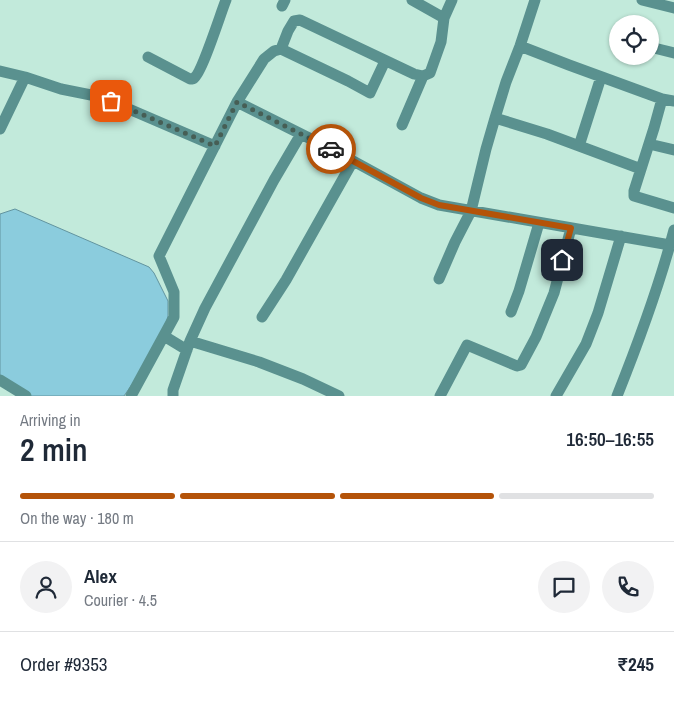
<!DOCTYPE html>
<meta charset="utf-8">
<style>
body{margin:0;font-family:"Archivo Narrow",sans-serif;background:#f2f2f3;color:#1f2937;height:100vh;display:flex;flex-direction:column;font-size:19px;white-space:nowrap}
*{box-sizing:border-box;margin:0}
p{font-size:16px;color:#747a83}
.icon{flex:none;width:28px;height:28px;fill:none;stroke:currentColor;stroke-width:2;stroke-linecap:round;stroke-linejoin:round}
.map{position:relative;height:396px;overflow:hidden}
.sheet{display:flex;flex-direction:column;background:#fff;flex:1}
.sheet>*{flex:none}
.fabs{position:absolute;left:609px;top:15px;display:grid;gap:10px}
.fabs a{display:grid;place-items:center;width:50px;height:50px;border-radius:50%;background:#fff;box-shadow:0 1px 4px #0004;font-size:25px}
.pin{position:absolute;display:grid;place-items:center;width:42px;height:42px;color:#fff;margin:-21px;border-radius:10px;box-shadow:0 2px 8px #0006}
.courier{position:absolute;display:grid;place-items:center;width:50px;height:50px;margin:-25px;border:4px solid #b45309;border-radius:50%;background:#fff;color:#222;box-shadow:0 1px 6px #0007}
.headline em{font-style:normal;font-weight:600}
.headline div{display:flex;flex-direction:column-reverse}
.headline{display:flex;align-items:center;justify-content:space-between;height:85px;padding:0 20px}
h1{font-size:32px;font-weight:600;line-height:38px}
.bar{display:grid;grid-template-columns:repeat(4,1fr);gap:8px 5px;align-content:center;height:60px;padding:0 20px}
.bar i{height:6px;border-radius:4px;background:#e0e1e3}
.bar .on{background:#b45309}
.bar p{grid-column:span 4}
.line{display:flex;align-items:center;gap:12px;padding:0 20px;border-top:1px solid #e0e1e3}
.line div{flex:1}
.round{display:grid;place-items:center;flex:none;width:52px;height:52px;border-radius:26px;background:#f2f2f3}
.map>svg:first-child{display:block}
</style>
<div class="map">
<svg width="674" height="396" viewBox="0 0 674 396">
<rect width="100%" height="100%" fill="#c2eadb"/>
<!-- water -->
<path fill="#8bccdd" stroke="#62949f" d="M15 209 149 267 154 273 168 301V316L161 342 124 396H31L0 379V214Z"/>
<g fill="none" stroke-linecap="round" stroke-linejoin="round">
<!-- minor -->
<path stroke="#5a918f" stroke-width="11" d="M412 0 444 18
M642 0 674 8
M282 6 285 0
M617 37H618
M520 46 569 65 662 99 674 101
M650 47 674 53
M281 49 288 31 294 21 300 20 414 74 423 76 430 73 441 42 444 18 452 0
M148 57 190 79C191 79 193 79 194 78 202 73 221 12 226 0
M0 71 25 77
M662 99 654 128 634 191V196L674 208
M237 102 333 150 421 198 439 205 670 245
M495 118 547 134 641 169
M402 125 423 76
M0 129 25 77 61 89 101 97 215 146
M649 144 674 150
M579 146 601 77
M439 279 455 242 471 211 486 149 495 118 506 82 520 46 535 0
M511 312 519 291 539 223
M262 317 286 280 353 161
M164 336 187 350
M190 341 259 362 303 379 339 396
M0 380 26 396
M131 396 174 317V292L159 256 237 102 264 59 274 51 281 49 348 81 370 93 385 61
M173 396V390L190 341 205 308 274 180 301 134
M440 396 467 345 517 366 521 365 536 337 554 293 571 228
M556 396 586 344 598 313 621 236
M617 396C639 341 659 287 674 230"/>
</g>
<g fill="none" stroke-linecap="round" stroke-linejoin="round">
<!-- done -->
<path stroke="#465e55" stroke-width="5" stroke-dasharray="0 9" d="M111 101 215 146 237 102 331 149"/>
<!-- route -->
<path stroke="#b45309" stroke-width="6" d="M331 149 421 198 439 205 571 228 562 260"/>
</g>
</svg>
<div class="fabs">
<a><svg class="icon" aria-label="locate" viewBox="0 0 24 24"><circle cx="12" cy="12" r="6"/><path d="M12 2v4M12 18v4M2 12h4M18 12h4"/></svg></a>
</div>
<div class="pin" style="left:111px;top:101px;background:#ea580c"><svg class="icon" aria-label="bag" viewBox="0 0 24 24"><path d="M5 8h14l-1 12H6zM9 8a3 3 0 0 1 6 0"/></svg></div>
<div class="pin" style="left:562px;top:260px;background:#1f2937"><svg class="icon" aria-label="home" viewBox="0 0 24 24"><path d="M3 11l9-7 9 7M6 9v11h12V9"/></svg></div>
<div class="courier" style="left:331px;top:149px"><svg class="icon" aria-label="car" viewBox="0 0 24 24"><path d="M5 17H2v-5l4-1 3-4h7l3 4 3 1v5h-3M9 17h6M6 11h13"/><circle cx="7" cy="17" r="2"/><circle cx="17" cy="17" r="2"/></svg></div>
</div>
<section class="sheet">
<div class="headline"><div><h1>2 min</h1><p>Arriving in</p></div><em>16:50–16:55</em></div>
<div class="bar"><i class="on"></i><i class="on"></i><i class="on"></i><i></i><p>On the way · 180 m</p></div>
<div class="line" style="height:90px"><a class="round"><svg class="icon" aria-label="person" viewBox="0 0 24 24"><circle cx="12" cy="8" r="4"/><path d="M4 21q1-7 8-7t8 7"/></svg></a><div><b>Alex</b><p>Courier · 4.5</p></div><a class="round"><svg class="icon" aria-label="chat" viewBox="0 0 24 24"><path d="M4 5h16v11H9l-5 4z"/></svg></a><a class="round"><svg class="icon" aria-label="phone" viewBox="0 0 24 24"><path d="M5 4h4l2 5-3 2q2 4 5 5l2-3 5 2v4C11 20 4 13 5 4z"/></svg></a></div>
<div class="line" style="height:65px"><div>Order #9353</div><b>₹245</b></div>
</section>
